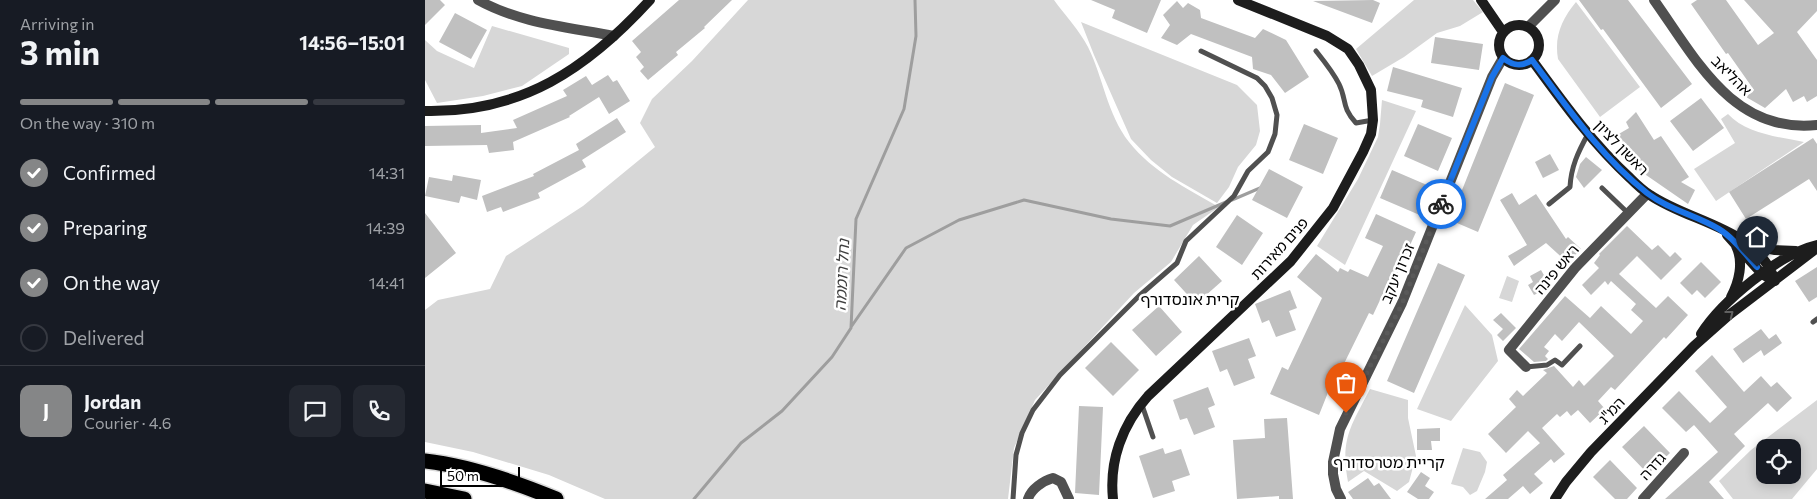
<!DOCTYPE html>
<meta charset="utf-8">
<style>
body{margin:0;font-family:Commissioner,"Noto Sans Hebrew",sans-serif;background:#242831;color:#f1f3f6;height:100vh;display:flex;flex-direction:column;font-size:19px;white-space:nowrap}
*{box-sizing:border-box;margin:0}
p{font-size:16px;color:#9ea1a6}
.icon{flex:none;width:28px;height:28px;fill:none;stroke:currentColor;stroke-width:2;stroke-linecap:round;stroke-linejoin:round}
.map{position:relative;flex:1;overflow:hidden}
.panel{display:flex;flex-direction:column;background:#171b24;width:425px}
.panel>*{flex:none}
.fabs{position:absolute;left:1331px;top:439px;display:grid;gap:10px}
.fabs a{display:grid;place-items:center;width:45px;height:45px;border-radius:10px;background:#171b24;box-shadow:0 2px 12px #0003;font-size:25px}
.scale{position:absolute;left:15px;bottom:12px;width:80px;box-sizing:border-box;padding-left:5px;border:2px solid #000;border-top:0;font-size:14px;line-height:18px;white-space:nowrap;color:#000;-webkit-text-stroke:4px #fff;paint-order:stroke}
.pin{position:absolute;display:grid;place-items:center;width:42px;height:42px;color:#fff;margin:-51px -21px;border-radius:50% 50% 50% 0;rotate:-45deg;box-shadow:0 0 5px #0007}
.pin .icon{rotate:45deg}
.courier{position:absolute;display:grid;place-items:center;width:50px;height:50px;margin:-25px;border:4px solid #1a73e8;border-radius:50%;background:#fff;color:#222;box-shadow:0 1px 6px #0007}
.summary em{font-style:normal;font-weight:700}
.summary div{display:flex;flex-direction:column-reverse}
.summary{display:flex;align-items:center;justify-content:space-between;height:85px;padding:0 20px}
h1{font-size:32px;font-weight:700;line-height:38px}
.bar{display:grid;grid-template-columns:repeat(4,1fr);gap:8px 5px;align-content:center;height:60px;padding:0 20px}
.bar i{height:6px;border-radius:4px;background:#363941}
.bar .on{background:#858687}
.bar p{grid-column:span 4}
.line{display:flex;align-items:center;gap:12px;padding:0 20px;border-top:1px solid #363941}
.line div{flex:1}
.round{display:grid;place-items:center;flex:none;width:52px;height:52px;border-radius:10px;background:#242831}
ol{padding:0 20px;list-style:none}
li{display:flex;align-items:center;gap:15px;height:55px}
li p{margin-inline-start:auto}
li .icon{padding:5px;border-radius:50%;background:#858687;color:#fff;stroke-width:4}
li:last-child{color:#9ea1a6}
li i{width:28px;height:28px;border:2px solid #363941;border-radius:50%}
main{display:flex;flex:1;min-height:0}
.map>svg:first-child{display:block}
</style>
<main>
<section class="panel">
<div class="summary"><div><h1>3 min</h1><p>Arriving in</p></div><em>14:56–15:01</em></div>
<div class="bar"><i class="on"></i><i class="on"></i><i class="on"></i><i></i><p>On the way · 310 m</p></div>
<ol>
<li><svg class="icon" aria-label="check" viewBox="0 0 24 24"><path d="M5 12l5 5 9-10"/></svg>Confirmed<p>14:31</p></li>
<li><svg class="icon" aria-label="check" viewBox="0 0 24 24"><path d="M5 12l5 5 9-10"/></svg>Preparing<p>14:39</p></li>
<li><svg class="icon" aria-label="check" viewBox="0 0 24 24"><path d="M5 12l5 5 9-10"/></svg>On the way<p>14:41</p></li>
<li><i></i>Delivered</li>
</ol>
<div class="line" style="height:90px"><b class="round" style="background:#858687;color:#fff">J</b><div><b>Jordan</b><p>Courier · 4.6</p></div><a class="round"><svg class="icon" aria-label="chat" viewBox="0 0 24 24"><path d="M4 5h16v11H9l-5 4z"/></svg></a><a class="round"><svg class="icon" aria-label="phone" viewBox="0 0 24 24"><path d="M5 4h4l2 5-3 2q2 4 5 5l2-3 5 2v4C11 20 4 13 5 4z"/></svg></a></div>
</section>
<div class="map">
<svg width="1392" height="499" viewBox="0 0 1392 499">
<rect width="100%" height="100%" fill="#fff"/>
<!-- green -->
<path fill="#d7d7d7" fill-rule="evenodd" d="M323 0H629C639 14 655 31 663 47 678 77 682 114 704 142 728 172 761 188 794 207L768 225 746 262 709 293 610 400 589 448 583 499H180L124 475 48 452 0 442V310L13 300 65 289 81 256 158 206 230 147 215 123 227 99 267 61Z
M989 0H1048L1058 12 1035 26 1012 33 979 57 947 76 931 49Z
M1151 2 1215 87 1175 117 1133 59C1129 36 1137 19 1151 2Z
M656 22 812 85 832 105 835 131 831 145 813 167 804 187 792 203 747 177 726 160 706 139 669 55Z
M67 26 144 48V54L97 86 58 96 12 103 0 80V40L12 51 49 68Z
M957 100 991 111 920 265 892 246 933 179 953 137 955 124Z
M1303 114C1321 134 1355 137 1379 142L1291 201 1269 169 1310 143 1296 119Z
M1082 276 1094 281 1087 302 1074 298Z
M1040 305 1067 335 1073 361 1026 421 992 409Z
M945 389 983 400V418L991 456 984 482 972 491 939 471 923 482C915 439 926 426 945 389Z
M1392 400V469L1367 499H1308L1294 481 1326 450ZM1340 448H1368V475H1340Z
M1038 448 1055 452 1062 462 1060 472 1052 491 1045 495 1038 487 1026 484Z"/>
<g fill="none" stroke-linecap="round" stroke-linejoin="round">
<!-- stream -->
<path stroke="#9e9e9e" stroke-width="3" d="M807 200 835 188
M426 327 481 248 534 220 599 200 686 219 745 226 801 202
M269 499 316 443 357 411 407 357 426 328 431 219 479 109 491 36 490 0"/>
</g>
<!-- building -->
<path fill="#c0c0c0" d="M0 0H15L20 5 0 25Z
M254 0H307L279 27 280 28 251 52 253 55 223 80 215 71 219 67 211 57 216 52 207 41Z
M666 0H736L722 33 687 18 690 10Z
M948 0 955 3 947 23 888 1Z
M1154 0H1203L1267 84 1236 108 1178 29 1176 30Z
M1272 0H1301L1333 45 1349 33 1319 0H1392V11L1372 32 1392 60V96L1382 102 1379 96 1368 102 1361 89 1340 108 1321 97 1329 90 1303 53 1301 54 1266 4Z
M752 1 758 8 763 3 775 10 776 18 830 38 838 29 861 40 884 77 860 93 846 75 828 69 827 57 766 34 752 45 736 38 745 25 738 15Z
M30 13 62 30 46 59 14 42Z
M1010 37 1058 44 1054 70 1006 63Z
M968 67 1037 88 1028 117 996 107 998 100 962 91Z
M183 75 188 82 192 80 205 101 184 114 174 97 144 116 145 117 88 142 89 150 64 153 62 145 0 146V126L56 125V133L92 128 88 120 142 96 138 90 161 76 167 85Z
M1080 83 1109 95 1053 232 1025 220Z
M1276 98 1299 128 1268 151 1245 121Z
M1211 112 1229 140 1236 136 1264 177 1256 182 1270 190 1263 204 1208 166 1210 157 1192 135 1204 128 1201 122Z
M192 118 201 132 157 160 161 167 113 193 115 198 78 212 76 207 62 212 57 196 109 176 108 174 154 150 151 144Z
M879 124 913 138 898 174 864 160Z
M993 124 1027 138 1013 171 979 156Z
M1388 138 1392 144V191L1384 179 1321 219 1304 192Z
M1125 154 1134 170 1118 178 1110 162Z
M1161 157 1177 170 1159 188 1151 177 1155 164Z
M844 169 878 187 862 218 827 200Z
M967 170 1009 188 997 216 955 198Z
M28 175 56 180 52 200 36 196 34 203 0 196 4 177 27 181Z
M1087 193 1094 205 1111 194 1141 239 1143 237 1156 249 1143 263 1121 243 1089 266 1083 256 1102 245 1075 200Z
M0 213 31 253 0 278Z
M951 214 991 232 967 285 963 283 948 315 944 313 910 382 908 380 894 415 845 394 857 367 863 370 897 298 872 277 891 254 913 272 915 268 923 272 925 269 943 277 958 246 940 238Z
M812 215 838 233 817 265 791 247Z
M1202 226 1227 250 1233 245 1245 257 1250 252 1257 259 1236 280 1212 256 1194 274 1231 308 1243 296 1263 315 1241 339 1239 337 1190 390 1186 387 1173 401 1180 409 1165 423 1153 410 1146 416 1142 411 1135 417 1132 414 1117 428 1140 454 1129 463 1126 459 1109 474 1118 483 1105 494 1098 486 1083 499H1060L1082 480 1078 475 1115 443 1103 431 1081 453 1063 434 1091 407 1084 399 1092 390 1098 396 1122 373 1118 370 1129 366 1148 387 1154 380 1159 386 1189 356 1154 322 1137 341 1130 334 1119 347 1124 351 1120 356 1123 359 1121 361 1109 362 1094 349 1140 296 1165 318 1176 306 1206 334 1218 321 1206 310 1211 304 1186 281 1183 285 1180 281 1166 295 1157 285 1174 268 1169 263 1175 255 1174 254Z
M774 256 797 281 771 304 749 280Z
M1276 262 1296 282 1280 298 1272 290 1267 295 1255 283Z
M1013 263 1040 275 989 393 962 381Z
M1392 267V297L1384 302 1370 281Z
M1116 270 1124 284 1117 291 1109 295 1103 285 1108 282 1105 276Z
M865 290 872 308 864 311 871 330 851 337 844 320 837 323 830 304Z
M734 306 757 332 731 356 707 330Z
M1076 313 1091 328 1078 341 1072 335 1078 329 1068 320Z
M1336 329 1344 339 1351 334 1357 343 1339 356 1336 350 1318 363 1308 349Z
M824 338 831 356 823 359 830 378 809 386 802 369 795 372 787 351Z
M686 342 714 370 688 396 660 368Z
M1287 355 1319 392 1336 376 1346 387 1352 382 1367 398 1352 412 1343 403 1309 434 1320 446 1284 482 1299 499H1240L1293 452 1269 425 1261 432 1237 408 1254 391 1285 423 1302 407 1270 371Z
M783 387 790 405 783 408 790 427 769 435 762 418 755 420 748 400Z
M654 406 678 407 674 495 650 493Z
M862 418 868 499H854V496L812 499 808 440 840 438 839 419Z
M1219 426 1245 453 1223 474 1197 447Z
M1015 428V441H1006L1007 450H992V429Z
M738 448 740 454 756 449 765 475 747 481 750 491 728 498 714 456Z
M1185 460 1212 488 1202 499H1190L1168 477Z
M996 472 1005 478 1000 486 1009 492 1004 499H993L982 492Z
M943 478 949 486 954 483 966 499H928L923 492Z"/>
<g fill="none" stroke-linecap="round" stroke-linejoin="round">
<defs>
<path id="highway" d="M0 461C45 466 90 482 131 499
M0 491 39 499"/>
</defs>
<!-- highway casing -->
<use href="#highway" stroke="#dbdbdb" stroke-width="18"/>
<!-- lane -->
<path stroke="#505050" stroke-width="5" d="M891 51C899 61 908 72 914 84 922 100 916 107 931 123L948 120
M1177 188 1203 213
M1124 204 1145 187C1146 167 1153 152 1163 134
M1388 322 1392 319
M1101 367 1122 365 1130 360 1137 365 1155 346
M717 405 728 437
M588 499 591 455 597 433 608 410 635 375 714 296 752 263 761 241 809 196 823 171 843 152 850 134 852 115 847 98 840 86 832 78 776 51"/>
<!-- street -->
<path stroke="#505050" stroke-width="10" d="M53 0C94 23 143 27 189 36
M1229 0C1271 59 1308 134 1392 125
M1103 27 1130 0
M1101 367 1084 350 1150 268 1222 194
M603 499C606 489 618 481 628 478L636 482 644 499
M916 499 911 489 908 474V462L915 429 977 303 1067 77 1078 58
M1218 499 1259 453"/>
<!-- secondary -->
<path stroke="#1d1d1d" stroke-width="10" d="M1056 0 1078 32
M1074 45a20 20 0 1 1 40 0a20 20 0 1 1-40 0Z
M1107 60C1137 101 1167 143 1205 178 1211 184 1217 190 1225 195 1266 223 1333 228 1350 281
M0 111C97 113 162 69 225 0
M1302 235 1337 274 1342 277
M1326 245 1350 250 1371 251
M1306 297C1314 282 1319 262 1311 246
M1276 334C1297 301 1354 254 1392 245
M688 499C684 461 697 425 723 396L866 261 908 208 938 152 946 134 948 120 946 90 934 65 923 49 902 36 813 0
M1130 499 1141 482 1166 452 1269 346 1304 315 1392 248"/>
<!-- highway -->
<use href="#highway" stroke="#000" stroke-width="15"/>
</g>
<!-- one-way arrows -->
<defs><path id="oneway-chevron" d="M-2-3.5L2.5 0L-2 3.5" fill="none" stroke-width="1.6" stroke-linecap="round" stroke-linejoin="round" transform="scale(1.25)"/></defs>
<use stroke="#616161" href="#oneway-chevron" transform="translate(1305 314) rotate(-38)"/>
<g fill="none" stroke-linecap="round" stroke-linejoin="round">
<!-- done -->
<path stroke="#595959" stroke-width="5" stroke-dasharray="0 9" d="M921 413 977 304 1016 204"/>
<!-- route -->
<path stroke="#1a73e8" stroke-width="6" d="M1016 204 1067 77 1078 58C1088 66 1097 67 1107 60 1142 107 1176 157 1222 193 1244 210 1271 215 1294 229 1309 238 1320 254 1332 267"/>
</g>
<g text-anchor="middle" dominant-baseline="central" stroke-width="5" stroke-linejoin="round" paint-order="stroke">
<!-- street labels -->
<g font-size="15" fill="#000" stroke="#fff">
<text transform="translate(1307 75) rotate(45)">אהליאב</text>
<text transform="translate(1197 147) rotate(46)">ראשון לציון</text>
<text transform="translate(854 248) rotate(-48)">פנים מאירות</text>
<text transform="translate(1131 269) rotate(-50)">ראש פינה</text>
<text transform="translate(972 273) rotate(-67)">זכרון יעקב</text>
<text transform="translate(1186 410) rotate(-46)">המ"ג</text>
<text transform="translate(1227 466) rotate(-48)">גדרה</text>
</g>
<!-- water labels -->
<g font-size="16" font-style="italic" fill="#3f3f3f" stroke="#fff">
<text transform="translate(416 275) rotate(-87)">נחל רוממה</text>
</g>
<!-- neighbourhood labels -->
<g font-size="16" fill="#000" stroke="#fff">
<text x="765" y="298">קרית אונסדורף</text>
<text x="964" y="461">קריית מטרסדורף</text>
</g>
</g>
</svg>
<div class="fabs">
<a><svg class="icon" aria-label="locate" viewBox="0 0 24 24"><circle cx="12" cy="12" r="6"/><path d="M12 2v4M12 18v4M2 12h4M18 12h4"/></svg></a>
</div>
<div class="scale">50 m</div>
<div class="pin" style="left:921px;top:413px;background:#ea580c"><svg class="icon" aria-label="bag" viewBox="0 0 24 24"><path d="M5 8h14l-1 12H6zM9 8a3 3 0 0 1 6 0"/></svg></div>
<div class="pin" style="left:1332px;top:267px;background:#1f2937"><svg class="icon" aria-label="home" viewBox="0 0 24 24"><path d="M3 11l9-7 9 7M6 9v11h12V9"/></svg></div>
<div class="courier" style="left:1016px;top:204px"><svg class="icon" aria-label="bike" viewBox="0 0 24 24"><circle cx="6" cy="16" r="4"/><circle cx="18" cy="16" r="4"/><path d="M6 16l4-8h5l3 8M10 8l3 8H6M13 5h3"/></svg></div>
</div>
</main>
